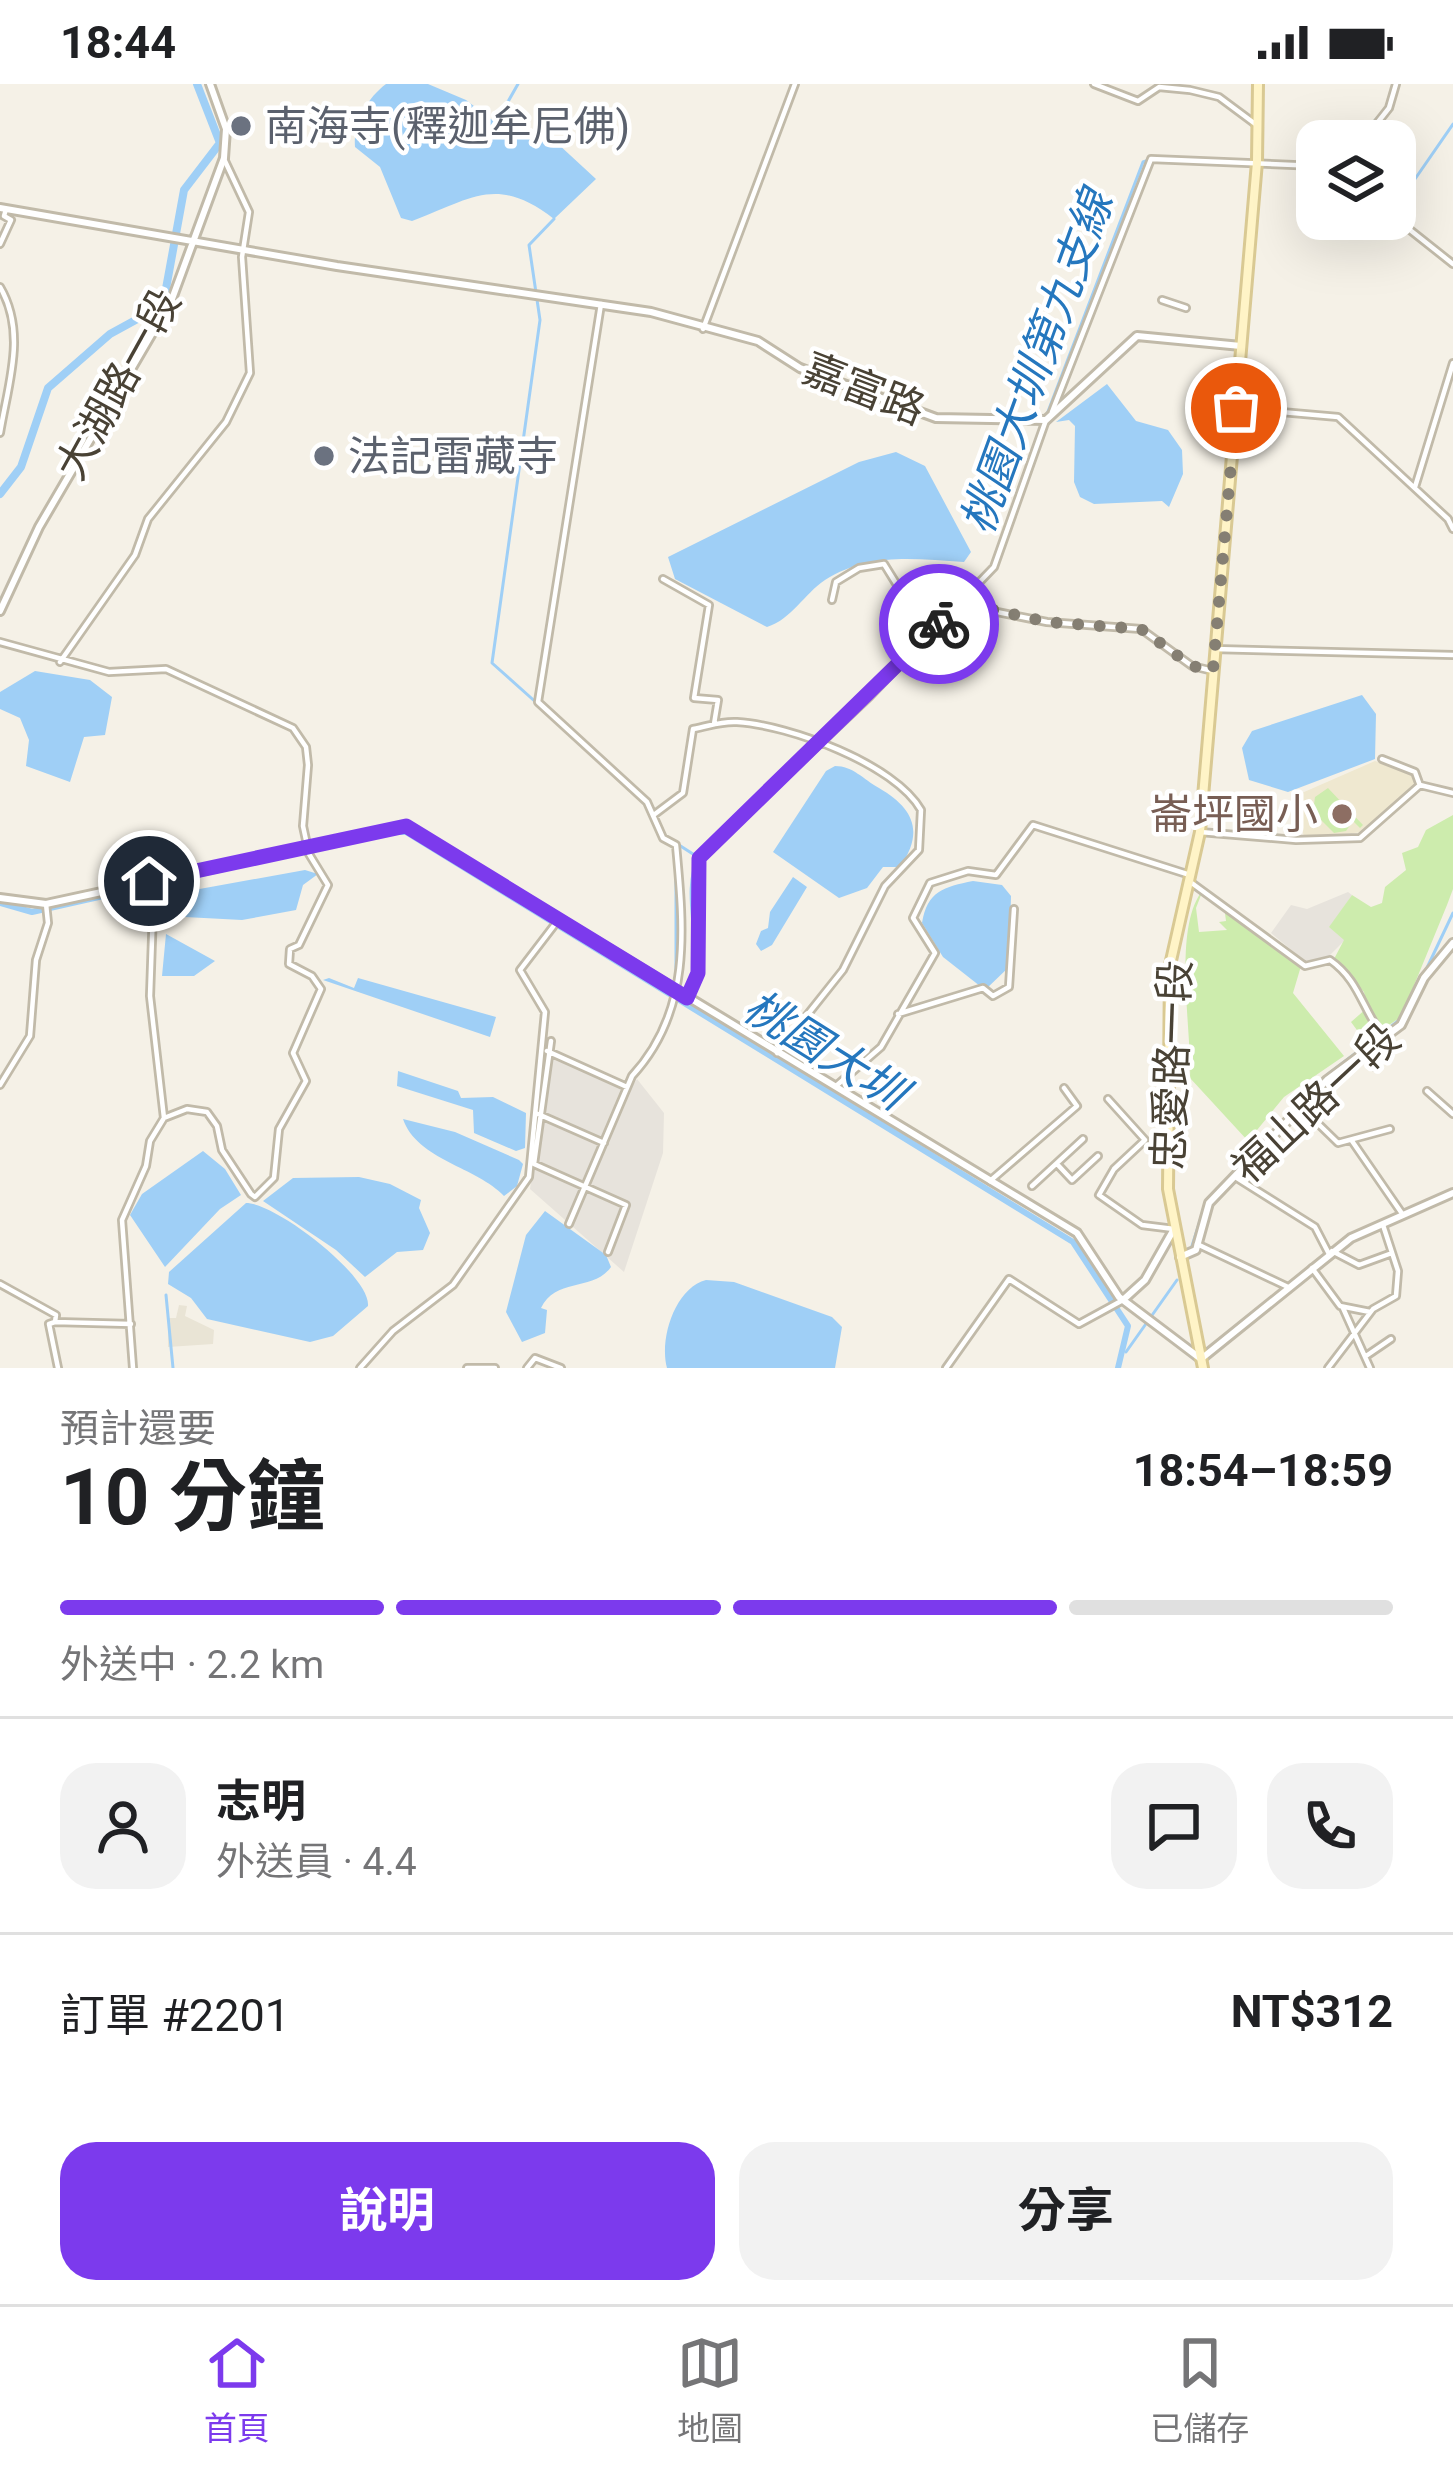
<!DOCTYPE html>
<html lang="zh-TW">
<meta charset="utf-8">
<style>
body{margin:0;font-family:Roboto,"Noto Sans TC",sans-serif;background:#f2f2f2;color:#202124;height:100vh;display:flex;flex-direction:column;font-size:45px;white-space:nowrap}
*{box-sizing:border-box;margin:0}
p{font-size:39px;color:#757577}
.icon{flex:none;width:66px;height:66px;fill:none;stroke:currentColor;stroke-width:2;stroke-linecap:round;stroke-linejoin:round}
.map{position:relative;height:1284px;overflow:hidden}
.drawer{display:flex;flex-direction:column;background:#fff;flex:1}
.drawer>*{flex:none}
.buttons{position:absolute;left:1296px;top:36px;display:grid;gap:24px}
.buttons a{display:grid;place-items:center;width:120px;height:120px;border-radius:24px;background:#fff;box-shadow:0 12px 48px #0002;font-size:60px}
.pin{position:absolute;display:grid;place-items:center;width:102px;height:102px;color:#fff;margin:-51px;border:6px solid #fff;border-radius:50%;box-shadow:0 3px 12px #0007}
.courier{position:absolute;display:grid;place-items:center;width:120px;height:120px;margin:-60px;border:9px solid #7c3aed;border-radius:50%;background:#fff;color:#222;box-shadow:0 3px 15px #0007}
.headline em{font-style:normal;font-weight:700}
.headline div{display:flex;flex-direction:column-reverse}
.headline{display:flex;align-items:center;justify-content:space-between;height:204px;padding:0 60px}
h1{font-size:78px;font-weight:700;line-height:90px}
.bar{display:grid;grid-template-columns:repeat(4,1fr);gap:18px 12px;align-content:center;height:144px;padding:0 60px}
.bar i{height:15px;border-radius:9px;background:#e0e0e0}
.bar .active{background:#7c3aed}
.bar p{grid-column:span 4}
.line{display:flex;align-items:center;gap:30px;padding:0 60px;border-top:3px solid #e0e0e0}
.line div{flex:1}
.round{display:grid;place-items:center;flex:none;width:126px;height:126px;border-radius:36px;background:#f2f2f2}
.primary-button{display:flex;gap:24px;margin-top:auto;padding:24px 60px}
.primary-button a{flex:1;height:138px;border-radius:36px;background:#7c3aed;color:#fff;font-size:48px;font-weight:700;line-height:138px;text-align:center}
.primary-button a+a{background:#f2f2f2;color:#202124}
.status{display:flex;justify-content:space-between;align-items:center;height:84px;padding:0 60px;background:#fff;direction:ltr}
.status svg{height:33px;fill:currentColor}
.dock{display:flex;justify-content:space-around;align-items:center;height:168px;border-top:3px solid #e0e0e0;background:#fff;font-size:33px;color:#757577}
.dock a{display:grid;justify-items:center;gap:6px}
.dock .active{color:#7c3aed}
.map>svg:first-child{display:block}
</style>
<div class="status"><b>18:44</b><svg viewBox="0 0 49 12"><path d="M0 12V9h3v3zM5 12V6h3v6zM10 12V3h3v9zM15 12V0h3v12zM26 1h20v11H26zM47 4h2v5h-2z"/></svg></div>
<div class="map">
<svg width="1453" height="1284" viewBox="0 0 1453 1284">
<rect width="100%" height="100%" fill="#f5f1e7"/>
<!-- residential -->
<path fill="#e9e4d5" d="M179 1221 187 1222 185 1232 214 1246 213 1260 168 1263V1234H176Z"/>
<!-- industrial -->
<path fill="#e7e3dc" d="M1348 808 1352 811 1330 843 1345 856 1329 872 1307 879 1271 849 1291 821 1307 825Z
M549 971 630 1006 637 995 664 1029 663 1069 624 1188 530 1105Z"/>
<!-- education -->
<path fill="#efe8d0" d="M1375 677 1414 690 1417 702 1366 748 1304 753 1295 712Z"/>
<!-- green -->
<path fill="#cdecad" d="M1328 704 1363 741 1360 744 1353 737 1346 747 1334 749 1313 728 1315 713Z
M1453 731V805L1447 821 1401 933 1365 957 1351 938 1367 924 1364 908 1334 875 1344 856 1329 843 1352 811 1371 823 1382 819 1385 803 1406 786 1402 769 1418 763 1426 746Z
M1203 806 1196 824 1199 848 1227 846 1219 838 1226 837 1224 822 1301 882 1293 909 1344 972 1284 1013 1248 1057 1190 994C1192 947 1172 843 1203 806Z"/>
<!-- water -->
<path fill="#9fcff6" d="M386 0H428L466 16 500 42 557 59 596 95 554 135C497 91 473 114 412 137L401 134 380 83 355 63C353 40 367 14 386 0Z
M1107 300 1136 337 1168 346 1182 366 1183 390 1169 423 1162 417 1094 420 1080 413 1074 398 1075 342 1069 336 1056 338Z
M896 368 925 382 971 468 964 478C915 475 869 468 825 496 804 510 792 535 767 543L675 495 668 473 859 378Z
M35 587 90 596 112 613 105 651 84 653 70 698 26 682 29 656 20 634 0 625V608Z
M1362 611 1376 630 1375 675 1288 708 1249 696 1242 664 1252 647Z
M835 682C853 682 863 695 879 704 913 724 925 747 900 783H883L867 804 839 814 773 768 826 687Z
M305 786 318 790 303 801 296 826 242 836 185 833 183 808Z
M793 793 807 803 772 861 761 867 756 860 761 847 768 844 770 828Z
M973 797 1002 801 1011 812 1009 883 985 906 943 873 922 839C927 807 944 803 973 797Z
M166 850 215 877 194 892H162Z
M329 894 354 904 358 894 496 933 490 953 323 896Z
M398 987 458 1007 461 1014 493 1013 526 1029 525 1064 516 1067 474 1049 473 1026 397 1002Z
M403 1035 455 1048 519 1076 523 1080 517 1102 504 1112C477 1083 417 1076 403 1035Z
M203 1067 225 1085 241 1111 220 1125 165 1183 130 1131 142 1110Z
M359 1093 390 1100 421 1116 419 1124 430 1149 423 1166 397 1168 365 1193 336 1166 263 1117 293 1094Z
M246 1119C276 1119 371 1192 368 1222L333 1252 310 1258 207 1235 191 1214 168 1200 169 1188Z
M545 1127 606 1171 611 1183C593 1208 556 1193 541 1224L547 1226 545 1249 522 1258 506 1228 526 1151Z
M706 1196 734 1198 832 1233 842 1243 835 1284H667C659 1255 675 1204 706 1196Z"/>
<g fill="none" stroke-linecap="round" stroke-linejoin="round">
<!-- stream -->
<path stroke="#9fcff6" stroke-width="3" d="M501 30 518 0
M1355 57 1387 24
M1158 73 1268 78
M1415 95 1453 40
M1025 388 1143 78 1149 76
M1000 474 1018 421
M539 621 492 579 540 236 529 161 554 135
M723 748 993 480
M679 761 696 772
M676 787V891
M1425 888 1453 829
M690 903C705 861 679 811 699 772
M682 917 683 916
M1262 1059 1327 991 1402 934
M1191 1165 1206 1118
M166 1211 173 1284
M1126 1268 1177 1196"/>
<!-- canal -->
<path stroke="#9fcff6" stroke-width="6" d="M390 748H406L1073 1158 1128 1242 1118 1284
M0 819 32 828 313 765"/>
<!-- river -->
<path stroke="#9fcff6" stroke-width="8" d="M0 410 21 383 48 304 110 250 163 221 184 106 220 59 197 0"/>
<defs>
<path id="minor" d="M1094 0 1138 17 1159 3 1190 6 1219 13 1258 42
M1363 57 1389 24 1396 0
M1395 134 1453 180
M0 160 11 136 4 132 6 125
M0 203C27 249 8 300 0 349
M1162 216 1186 224
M703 245 795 0
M1236 324 1338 333 1448 435 1453 445
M1052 328 1151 75 1317 82
M1415 403 1453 279
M663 495 709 521 694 614 718 616 714 640
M832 516 836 498 859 484 884 480 902 509 1047 538 1141 545 1192 582 1213 587
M0 558 109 588 166 585 293 644 306 663 308 681 303 742 309 770 328 801 299 861 290 865 289 880 312 892 321 905 293 969 306 997 279 1045 274 1094 255 1113 251 1110 222 1066 217 1042 207 1028 187 1025 164 1034
M1214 565 1453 571
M60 578 135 471 148 435 226 338 250 289 242 173 249 128 224 75
M1382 675 1415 688 1419 699
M655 730 683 709 693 645C710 642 720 637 737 638 789 641 895 680 921 726L919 766 885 802 843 886 777 969
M1200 748 1296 756 1360 754 1420 701 1453 709
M1189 797 1305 882 1330 876C1360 897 1362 926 1384 953L1375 983
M687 913 699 889V774L870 612 994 483 1046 336
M898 930 983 904 993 912 1009 903 1014 825
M551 957 534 1080 626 1121 608 1168
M547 967 627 1003
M0 1001 30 952 36 876 48 839 46 820
M836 1002 881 963 935 869 913 834 930 799 968 787 996 791 1033 741 1190 791
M1427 1007 1453 1030
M1108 1015 1145 1056 1114 1085 1099 1111 1142 1141 1174 1145
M1300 1022 1338 1059 1390 1045
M538 1030 604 1059
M1352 1057 1403 1131
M1057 1080 1072 1096 1098 1072
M1237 1094 1315 1143 1329 1170
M990 1097 1077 1022 1064 1004
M1032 1102 1083 1055
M569 1140 632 992C692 927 684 846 676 761L663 754 647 718 538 618 601 220
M1197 1160 1288 1203
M1332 1167 1359 1181 1392 1169
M1312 1184 1340 1222 1370 1228
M0 1200 56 1231 55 1238 131 1240
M1343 1224 1370 1284
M55 1238 49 1240 58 1284
M1366 1272 1391 1255
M133 1284 122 1136 146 1082 150 1057 164 1034 150 912 154 798
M360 1284 393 1247 453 1201 529 1093 545 928 520 886 559 835
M467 1284H495
M527 1284 535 1274 561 1284
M946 1284 1009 1195 1079 1240 1123 1216
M1328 1284 1373 1225 1396 1212 1398 1187 1383 1141"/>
<path id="tertiary" d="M0 124 337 182 651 228 758 257 800 284 936 334 1046 336 1137 252 1241 262
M0 527 39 443 172 215 224 74 226 45 210 0
M0 814 46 820 406 742 1077 1149 1119 1213 1201 1275 1351 1154 1453 1109
M1180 1173 1196 1166 1209 1119 1327 996 1401 941 1424 894 1453 859
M1123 1216 1145 1196 1174 1145"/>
<path id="secondary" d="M1203 1284 1168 1105 1170 881 1200 748 1257 78 1258 0"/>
</defs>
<!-- minor casing -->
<use href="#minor" stroke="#c1baa9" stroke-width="10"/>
<!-- tertiary casing -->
<use href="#tertiary" stroke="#c1baa9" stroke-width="12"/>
<!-- secondary casing -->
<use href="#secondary" stroke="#d9c993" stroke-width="14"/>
<!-- minor -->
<use href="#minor" stroke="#fff" stroke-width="4.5"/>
<!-- tertiary -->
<use href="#tertiary" stroke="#fff" stroke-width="6"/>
<!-- secondary -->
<use href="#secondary" stroke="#fff4c7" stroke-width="8"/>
</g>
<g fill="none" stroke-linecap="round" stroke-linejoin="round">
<!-- done -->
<path stroke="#857f73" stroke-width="12" stroke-dasharray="0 21.6" d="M939 540 959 518 1047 538 1141 545 1192 582 1213 586 1236 324"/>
<!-- route -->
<path stroke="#7c3aed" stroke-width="15" d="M149 797 406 742 687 914 698 889 699 774 939 540"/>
</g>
<!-- markers -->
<g fill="#6b7280" stroke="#fff" stroke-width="4.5">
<circle cx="241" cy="42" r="12"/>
<circle cx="324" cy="372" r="12"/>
</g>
<circle fill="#8d6e63" stroke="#fff" stroke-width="4.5" cx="1342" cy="730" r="12"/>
<g text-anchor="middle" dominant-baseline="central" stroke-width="9" stroke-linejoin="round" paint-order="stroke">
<!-- worship labels -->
<g font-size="42" fill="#5b616d" stroke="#fff" text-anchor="start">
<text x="265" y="42">南海寺(釋迦牟尼佛)</text>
<text x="348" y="372">法記雷藏寺</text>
</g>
<!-- street labels -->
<g font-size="42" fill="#494235" stroke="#fff">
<text transform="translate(118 300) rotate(-61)">大湖路一段</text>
<text transform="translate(864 305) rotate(21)">嘉富路</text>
<text transform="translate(1172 981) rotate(-88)">忠愛路一段</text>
<text transform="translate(1316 1019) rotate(-43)">福山路一段</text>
</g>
<!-- education labels -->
<g font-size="42" fill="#785e54" stroke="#fff" text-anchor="end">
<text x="1318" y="730">崙坪國小</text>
</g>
<!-- water labels -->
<g font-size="45" font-style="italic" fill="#2577be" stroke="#fff">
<text transform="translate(1037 278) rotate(-70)">桃園大圳第九支線</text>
<text transform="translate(825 966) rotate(32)">桃園大圳</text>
</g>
</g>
</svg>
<div class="buttons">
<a><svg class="icon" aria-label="layers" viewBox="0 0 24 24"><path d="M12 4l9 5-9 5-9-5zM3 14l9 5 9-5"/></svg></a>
</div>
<div class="pin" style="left:1236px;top:324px;background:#ea580c"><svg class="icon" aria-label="bag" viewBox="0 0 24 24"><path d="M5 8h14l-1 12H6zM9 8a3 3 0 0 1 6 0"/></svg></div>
<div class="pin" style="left:149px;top:797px;background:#1f2937"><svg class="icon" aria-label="home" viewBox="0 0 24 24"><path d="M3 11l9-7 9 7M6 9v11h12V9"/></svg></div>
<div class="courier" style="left:939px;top:540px"><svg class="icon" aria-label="bike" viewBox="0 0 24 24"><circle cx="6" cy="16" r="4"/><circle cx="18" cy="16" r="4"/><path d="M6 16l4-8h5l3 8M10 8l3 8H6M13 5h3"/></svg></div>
</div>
<section class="drawer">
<div class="headline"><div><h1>10 分鐘</h1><p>預計還要</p></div><em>18:54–18:59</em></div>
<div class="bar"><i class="active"></i><i class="active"></i><i class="active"></i><i></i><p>外送中 · 2.2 km</p></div>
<div class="line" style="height:216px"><a class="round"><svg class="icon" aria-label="person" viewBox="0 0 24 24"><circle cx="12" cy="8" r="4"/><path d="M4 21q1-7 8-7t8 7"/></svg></a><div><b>志明</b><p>外送員 · 4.4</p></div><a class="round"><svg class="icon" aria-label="chat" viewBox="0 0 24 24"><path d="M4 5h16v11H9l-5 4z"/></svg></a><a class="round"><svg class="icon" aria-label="phone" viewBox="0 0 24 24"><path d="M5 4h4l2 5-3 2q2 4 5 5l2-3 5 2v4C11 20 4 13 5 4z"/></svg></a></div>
<div class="line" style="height:156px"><div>訂單 #2201</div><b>NT$312</b></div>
<div class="primary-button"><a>說明</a><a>分享</a></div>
</section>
<nav class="dock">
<a class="active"><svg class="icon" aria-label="home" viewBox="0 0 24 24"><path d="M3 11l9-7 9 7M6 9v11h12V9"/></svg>首頁</a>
<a><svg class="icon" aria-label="map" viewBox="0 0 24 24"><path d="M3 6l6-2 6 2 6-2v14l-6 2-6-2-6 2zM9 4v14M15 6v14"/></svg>地圖</a>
<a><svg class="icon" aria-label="saved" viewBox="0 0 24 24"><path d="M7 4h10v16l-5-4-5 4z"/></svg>已儲存</a>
</nav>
